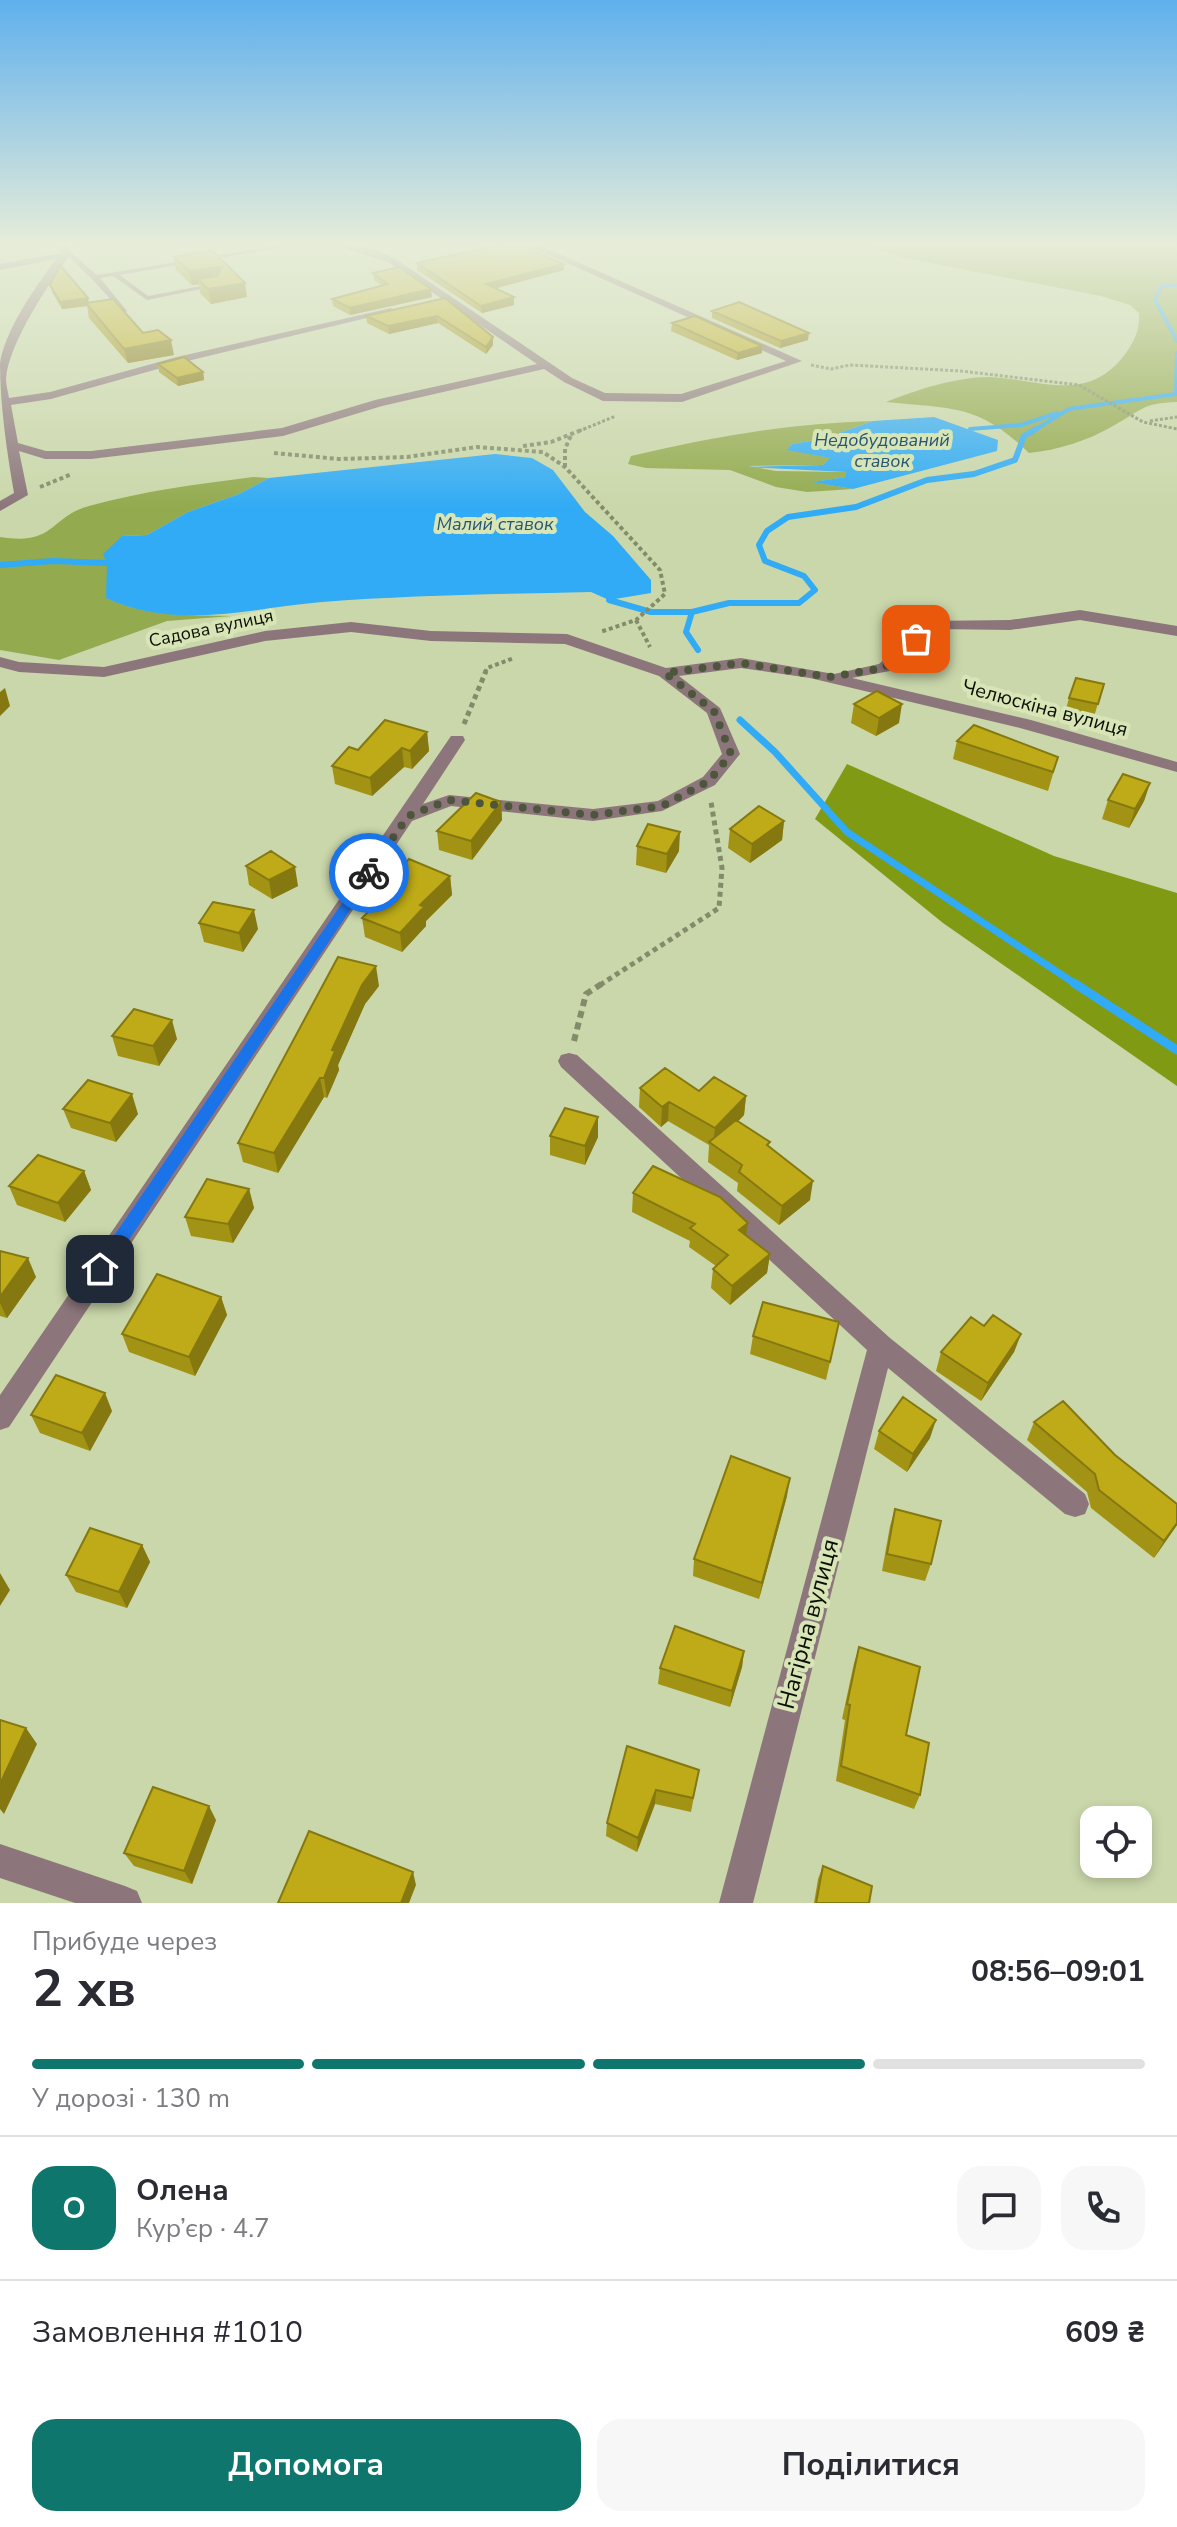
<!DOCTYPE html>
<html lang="uk">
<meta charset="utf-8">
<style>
body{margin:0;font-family:"Nunito Sans",sans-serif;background:#f7f7f7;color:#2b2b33;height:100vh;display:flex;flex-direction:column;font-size:30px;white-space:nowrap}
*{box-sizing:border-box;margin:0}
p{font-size:26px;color:#7c7c81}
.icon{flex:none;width:44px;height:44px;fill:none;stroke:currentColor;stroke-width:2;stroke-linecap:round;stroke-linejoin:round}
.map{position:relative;height:1903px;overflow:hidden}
.side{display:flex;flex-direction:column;background:#fff;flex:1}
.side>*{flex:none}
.fabs{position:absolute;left:1080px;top:1806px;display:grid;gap:16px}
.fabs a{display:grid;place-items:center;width:72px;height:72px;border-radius:16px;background:#fff;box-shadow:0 4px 12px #0003;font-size:40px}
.pin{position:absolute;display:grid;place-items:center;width:68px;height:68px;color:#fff;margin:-34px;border-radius:16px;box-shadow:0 4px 12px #0006}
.courier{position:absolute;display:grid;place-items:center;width:80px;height:80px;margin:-40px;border:6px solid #1a73e8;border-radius:50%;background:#fff;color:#222;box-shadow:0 2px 10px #0007}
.summary em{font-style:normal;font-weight:700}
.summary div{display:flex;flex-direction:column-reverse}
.summary{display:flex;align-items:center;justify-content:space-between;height:136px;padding:0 32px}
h1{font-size:52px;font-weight:700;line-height:60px}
.bar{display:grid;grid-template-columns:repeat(4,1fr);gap:12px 8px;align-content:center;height:96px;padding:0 32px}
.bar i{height:10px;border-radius:6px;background:#e1e1e2}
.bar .selected{background:#0f766e}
.bar p{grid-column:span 4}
.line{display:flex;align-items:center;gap:20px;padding:0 32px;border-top:2px solid #e1e1e2}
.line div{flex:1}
.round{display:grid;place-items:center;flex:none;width:84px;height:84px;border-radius:24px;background:#f7f7f7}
.primary-button{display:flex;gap:16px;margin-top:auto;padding:16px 32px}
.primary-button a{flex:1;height:92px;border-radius:24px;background:#0f766e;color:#fff;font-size:32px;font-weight:700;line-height:92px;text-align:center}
.primary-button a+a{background:#f7f7f7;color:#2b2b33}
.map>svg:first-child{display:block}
</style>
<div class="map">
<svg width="1177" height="1903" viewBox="0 0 1177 1903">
<rect width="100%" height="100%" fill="#cad7aa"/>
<!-- green -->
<path fill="#93aa4e" d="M848 242H1177V402C1142 403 1142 410 1113 426 1087 441 1058 450 1029 453 978 403 951 409 886 402 916 390 956 377 989 377 1041 379 1088 405 1126 353 1135 340 1140 329 1139 313L1130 305 1101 296 905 258Z
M873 421 822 439 792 444 788 449 831 458 823 465 748 466 776 471 846 472V477L814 482 853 489 807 492 776 487 730 470 646 468 628 464 631 456C711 437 791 423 873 421Z
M253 477 269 478 239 494 188 512 147 535 122 536 107 563V598C146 617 189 615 232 616L167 621 59 660 0 650V537C56 546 49 517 89 506 143 491 198 484 253 477Z"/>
<!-- forest -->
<path fill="#809a14" d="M847 764 1054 856 1177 893V1086L943 923 815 819Z"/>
<!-- water -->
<path fill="#31abf5" d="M934 417 998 440 997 451 853 489 812 482 846 477V472L745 467 823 465 830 458 787 450 792 444 822 439 873 421Z
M495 454 532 458 553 470 585 512 613 536 651 580V593L609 600 591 592C501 594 411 595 322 602 250 608 176 631 106 598L107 563 103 554 122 536 147 535 188 512 239 494 269 478Z"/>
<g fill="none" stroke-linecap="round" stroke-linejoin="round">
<!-- stream-far3 -->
<path stroke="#31abf5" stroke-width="4" d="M1177 285 1161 286 1155 300 1177 341
M970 429 1021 425 1057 413
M1033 431 1069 409 1176 394 1177 353"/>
<!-- stream-far2 -->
<path stroke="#31abf5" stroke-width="6" d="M0 565 53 561 107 563
M609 600 651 612H692L729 603H799L815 590 804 576 765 561 759 545 767 531 788 517 856 507 927 480 974 474 1015 460 1024 436 1036 429
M692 612 686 632 698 650"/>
<!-- stream-far1 -->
<path stroke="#31abf5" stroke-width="7" d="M740 720 775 752 847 832 1077 985"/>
<!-- stream -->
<path stroke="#31abf5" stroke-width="9" d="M1074 983 1177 1050"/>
<!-- path-far3 -->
<path stroke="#828c6b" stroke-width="3" stroke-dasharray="3 2" stroke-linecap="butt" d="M811 365 831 369 850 365 961 371 1079 385 1143 422 1177 429
M1150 421 1177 417
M579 431 616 416"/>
<!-- path-far2 -->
<path stroke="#828c6b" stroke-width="4" stroke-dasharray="4 3" stroke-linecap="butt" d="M523 446 551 442 584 429
M274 453 339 459 407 457 477 447 543 452 565 467 660 570 665 594 636 620 600 632
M565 467V449L572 433
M40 487 72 474
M636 620 650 647
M485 673 487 668 514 658"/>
<!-- path-far1 -->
<path stroke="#828c6b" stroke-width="5" stroke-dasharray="5 4" stroke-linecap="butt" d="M464 724 486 671
M600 985 719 908 722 868 711 802"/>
<!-- path -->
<path stroke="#828c6b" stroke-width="6" stroke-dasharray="7 5" stroke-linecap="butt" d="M574 1041 586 994 603 983"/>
<!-- service -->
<path fill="#8c767c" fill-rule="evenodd" d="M299 242H312L120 275 148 296 217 283 221 285 147 300 113 276 100 278 127 311 123 313 92 279 64 252 69 251 97 275Z"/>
<!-- minor -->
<path fill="#8c767c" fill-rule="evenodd" d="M55 242H65L72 252C51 280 8 344 6 379 6 385 8 392 9 398L50 392 177 357 391 308 396 311 179 363 51 399 11 405 18 443 46 451H91L282 428 375 400 537 364 388 262 324 242 374 249 394 258 572 378 605 393 681 394 786 361 520 242H532L802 361 682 402 603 401 564 382 544 369 382 406 283 436 91 459H45L19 451 28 495 0 511V501L14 493C7 452 0 406 0 363 5 330 36 286 56 259L0 270V264L62 253Z
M1080 610 1177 626V636L1080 620 1010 630 936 629 890 671 852 678 1031 720 1177 762V772L1020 728 810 678 741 668 679 676 720 708 740 754 715 785 662 811 593 821 451 806 412 821 9 1427 0 1430V1395L451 736H463L465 740 423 804 449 795 593 809 658 801 703 777 722 754 707 713 659 676 565 644 431 641 351 632 265 641 104 677 19 672 0 667V657L19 662 104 667 265 631 351 622 431 631 567 634 666 668 741 658 834 674 879 664 927 621 1010 620Z
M569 1053 577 1055 890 1338 1085 1494 1089 1504 1085 1514 1075 1517 1065 1514 888 1368 753 1903H719L867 1350 561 1067 558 1061 561 1055Z
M0 1844 125 1886 137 1891 142 1903H75L0 1878Z"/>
</g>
<!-- wall -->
<path fill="#a39314" d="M174 257 247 297 211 304 200 293 199 284 192 285 176 270Z
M417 263 564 270 495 288 514 297V305L482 313 417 270Z
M373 273 432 297 350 315 333 306 332 299 381 285 374 280Z
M50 285 88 298 89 303 143 333 174 355 128 363 89 318 87 306 62 309 52 292Z
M445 298 493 337V345L486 354 438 323 389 334 367 323 366 316Z
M712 311 808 340 780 348 712 318Z
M672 323 762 346V353L737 360 671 331Z
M158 364 203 372 204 380 178 386 159 372Z
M1104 684 1092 723 1064 716 1069 698Z
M854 704 899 723 876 736 851 723Z
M427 732 429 751 412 769 404 767 372 796 335 784 332 766 358 750Z
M957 741 1058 757 1048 791 953 759Z
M1150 783 1144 801 1129 828 1102 819 1108 800Z
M501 802 502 820 472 860 439 850 437 831Z
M784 821 782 840 750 863 728 848 730 829Z
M637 846 679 851 666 873 636 865Z
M246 866 298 886 272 899 249 885Z
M450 876 452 895 426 921V926L402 952 365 937 362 918 393 886 392 877Z
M199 923 258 929 243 952 204 942Z
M379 986 365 1004 338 1065 339 1070 327 1098 324 1097 278 1173 243 1162 238 1143Z
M112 1036 177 1039 159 1066 118 1056Z
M640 1088 699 1091 746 1096 744 1115 738 1121 769 1147 810 1200 779 1225 737 1191 738 1183 708 1162 709 1145 668 1121 661 1127 639 1107Z
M63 1109 138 1114 116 1142 71 1128Z
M598 1117V1137L585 1165 550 1155V1136Z
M84 1171 91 1190 65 1222 17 1205 9 1186Z
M249 1189 254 1208 233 1243 191 1236 185 1217Z
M633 1193 748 1223 746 1235 770 1254 767 1273 730 1305 711 1288 713 1269 716 1266 689 1247 690 1241 632 1212Z
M0 1251 36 1277 7 1318 0 1316Z
M221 1297 227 1315 195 1376 129 1352 122 1334Z
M839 1322 826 1380 750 1354 753 1336Z
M1021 1334 1014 1352 981 1401 936 1371 941 1352Z
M112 1411 90 1451 40 1433 31 1415Z
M1034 1422 1115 1455 1177 1525 1154 1558 1091 1508 1087 1492 1027 1440Z
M879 1431 930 1438 907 1472 874 1449Z
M787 1496 759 1599 693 1576 694 1559Z
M895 1509 931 1564 925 1581 882 1571 890 1526Z
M142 1545 150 1562 127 1608 76 1592 66 1575Z
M859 1647 906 1735 920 1795 914 1809 836 1781 845 1720 842 1719 854 1663Z
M744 1651 742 1667 730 1707 658 1684 660 1668Z
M627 1746 699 1770 691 1812 655 1804 637 1852 606 1836 607 1823Z
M216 1820 192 1884 134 1866 124 1853Z
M823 1866 869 1903H814L818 1879Z"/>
<!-- shaded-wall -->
<path fill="#857810" d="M564 264V270L486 291V284Z
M222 267 224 281 198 279 199 284 192 285 189 271Z
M245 283 247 297 211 304 208 289Z
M431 289 432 297 350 315V308Z
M514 297V305L482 313 481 306Z
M88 298 89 305 86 303 87 306 62 309 60 302Z
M437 316 438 323 389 334 388 326Z
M809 333 808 340 780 348 781 341Z
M493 337V345L486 354V347Z
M171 340 174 355 128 363 124 349Z
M762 346V353L737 360 738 353Z
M203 372 204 380 178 386 177 378Z
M5 688 10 706 0 716V692Z
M902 704 899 723 876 736 879 718Z
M427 732 429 751 412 769 410 751Z
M402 748 404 767 372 796 370 778Z
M1150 783 1144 801 1129 828 1135 809Z
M501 802 502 820 472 860 471 841Z
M784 821 782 840 750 863 752 844Z
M680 832 679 851 666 873 667 854Z
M295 867 298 886 272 899 269 880Z
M450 876 452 895 426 921V926L402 952 400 933 420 905Z
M254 910 258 929 243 952 239 933Z
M376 966 379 986 365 1004 338 1065 339 1070 327 1098 324 1078 332 1050 362 985Z
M172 1020 177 1039 159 1066 153 1046Z
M320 1078 324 1097 278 1173 274 1153Z
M132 1094 138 1114 116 1142 110 1123Z
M746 1096 744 1115 715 1146 713 1145 715 1128Z
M669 1102 668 1121 661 1127 662 1107Z
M598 1117V1137L585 1165V1146Z
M84 1171 91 1190 65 1222 58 1203Z
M813 1181 810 1200 779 1225 782 1206Z
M249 1189 254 1208 233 1243 228 1224Z
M748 1223 745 1242 739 1230Z
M770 1254 767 1273 730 1305 732 1286Z
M28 1258 36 1277 7 1318 0 1303V1297Z
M221 1297 227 1315 195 1376 189 1357Z
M1021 1334 1014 1352 981 1401 988 1383Z
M105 1393 112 1411 90 1451 82 1433Z
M936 1420 930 1438 907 1472 913 1454Z
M790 1478 787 1496 759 1599 762 1583Z
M1177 1523V1525L1154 1558 1164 1541Z
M142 1545 150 1562 127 1608 119 1592Z
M0 1573 10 1590 0 1606Z
M744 1651 742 1667 730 1707 732 1691Z
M26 1728 37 1744 4 1814 0 1809V1784Z
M656 1790 655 1804 637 1852 638 1838Z
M209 1806 216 1820 192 1884 184 1871Z
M413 1872 416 1885 409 1903H401Z"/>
<!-- building -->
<path fill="#beab17" stroke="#857810" stroke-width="2" d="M512 242H515L564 264 486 284 514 297 481 306 417 263Z
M212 250 245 283 208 289 198 279 217 276 222 267 189 271 174 257Z
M60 265 88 298 60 302 50 285Z
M399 267 431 289 350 308 332 299 388 284 373 273Z
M445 298 493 337 486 347 437 316 388 326 366 316Z
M113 299 143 333 158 330 171 340 124 349 86 303Z
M739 302 809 333 781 341 712 311Z
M695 316 762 346 738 353 672 323Z
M184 357 203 372 177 378 158 364Z
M1076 678 1104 684 1098 704 1069 698Z
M877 691 902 704 879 718 854 704Z
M385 720 427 732 410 751 402 748 370 778 332 766 349 747 358 750Z
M974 725 1058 757 1053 772 957 741Z
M1123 774 1150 783 1135 809 1108 800Z
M476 793 501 802 471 841 437 831Z
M759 806 784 821 752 844 730 829Z
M648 824 680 832 667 854 637 846Z
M271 851 295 867 269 880 246 866Z
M409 859 450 876 420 905 424 907 400 933 362 918 399 880 392 877Z
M213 902 254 910 239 933 199 923Z
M338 957 376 966 362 985 332 1050 335 1051 324 1078H320L274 1153 238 1143Z
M134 1009 172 1020 153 1046 112 1036Z
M665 1068 699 1091 714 1077 746 1096 715 1128 669 1102 662 1107 640 1088Z
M88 1080 132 1094 110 1123 63 1109Z
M565 1108 598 1117 585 1146 550 1136Z
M736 1120 770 1142 767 1145 813 1181 782 1206 739 1172 742 1165 709 1142Z
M38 1155 84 1171 58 1203 9 1186Z
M653 1166 720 1197 748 1223 739 1230 770 1254 732 1286 713 1269 728 1255 690 1228 695 1224 633 1193Z
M207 1179 249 1189 228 1224 185 1217Z
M0 1251 28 1258 0 1297Z
M157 1274 221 1297 189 1357 122 1334Z
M763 1302 839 1322 830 1362 753 1336Z
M993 1315 1021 1334 988 1383 941 1352 971 1317 984 1326Z
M56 1375 105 1393 82 1433 31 1415Z
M903 1397 936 1420 913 1454 879 1431Z
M1063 1401 1115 1455 1177 1504V1523L1164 1541 1099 1490 1095 1474 1034 1422Z
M731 1456 790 1478 762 1583 694 1559Z
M895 1509 941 1521 931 1564 887 1554Z
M90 1528 142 1545 119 1592 66 1575Z
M675 1626 744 1651 732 1691 660 1668Z
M859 1647 920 1667 906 1735 929 1743 920 1795 841 1766 850 1705 847 1704Z
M0 1720 26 1728 0 1784Z
M627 1746 699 1770 693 1798 656 1790 638 1838 607 1823Z
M153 1787 209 1806 184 1871 124 1853Z
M309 1831 413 1872 401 1903H278Z
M823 1866 872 1886 869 1903H816Z"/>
<!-- sky -->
<linearGradient id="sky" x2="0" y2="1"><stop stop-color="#5fb0ed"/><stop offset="0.48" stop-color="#e7edd9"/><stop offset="1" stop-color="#e7edd9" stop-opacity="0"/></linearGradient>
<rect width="1177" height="508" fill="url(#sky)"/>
<!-- route -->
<path fill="#1a73e8" d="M369 870 373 871V876L106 1274H94V1265L364 871Z"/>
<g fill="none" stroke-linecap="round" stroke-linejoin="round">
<!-- done -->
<path stroke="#4e553d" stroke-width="8" stroke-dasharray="0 14.4" d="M369 873 408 816 449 800 593 815 662 806 709 781 731 754 714 711 665 673 741 663 829 677 884 668 916 639"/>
</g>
<g text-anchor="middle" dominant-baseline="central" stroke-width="8" stroke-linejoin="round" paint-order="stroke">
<!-- far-water labels -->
<g font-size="18" font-style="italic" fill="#275574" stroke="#d7e5b7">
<text x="882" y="440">Недобудований<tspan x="882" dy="21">ставок</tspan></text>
<text x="495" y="524">Малий ставок</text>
</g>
<!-- far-street labels -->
<g font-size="18" fill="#0b0f02" stroke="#d7e5b7">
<text transform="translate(211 628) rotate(-12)">Садова вулиця</text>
</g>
<!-- street labels -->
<g font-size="20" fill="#0b0f02" stroke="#d7e5b7">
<text transform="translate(1045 708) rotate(15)">Челюскіна вулиця</text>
</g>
<!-- near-street labels -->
<g font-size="24" fill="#0b0f02" stroke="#d7e5b7">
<text transform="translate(808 1624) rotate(-75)">Нагірна вулиця</text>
</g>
</g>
</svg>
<div class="fabs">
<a><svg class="icon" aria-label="locate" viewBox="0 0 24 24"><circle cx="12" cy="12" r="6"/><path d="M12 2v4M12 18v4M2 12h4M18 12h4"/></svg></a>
</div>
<div class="pin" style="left:916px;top:639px;background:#ea580c"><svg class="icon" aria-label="bag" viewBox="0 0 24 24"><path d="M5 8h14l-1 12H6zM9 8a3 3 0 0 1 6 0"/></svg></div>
<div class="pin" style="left:100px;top:1269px;background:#1f2937"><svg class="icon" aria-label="home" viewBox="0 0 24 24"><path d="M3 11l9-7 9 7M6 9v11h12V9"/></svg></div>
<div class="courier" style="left:369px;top:873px"><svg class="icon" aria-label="bike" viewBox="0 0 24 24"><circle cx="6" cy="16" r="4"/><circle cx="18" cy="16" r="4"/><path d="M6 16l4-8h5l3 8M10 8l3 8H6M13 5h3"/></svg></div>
</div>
<section class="side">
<div class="summary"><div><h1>2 хв</h1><p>Прибуде через</p></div><em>08:56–09:01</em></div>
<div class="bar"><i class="selected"></i><i class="selected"></i><i class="selected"></i><i></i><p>У дорозі · 130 m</p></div>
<div class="line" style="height:144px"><b class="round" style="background:#0f766e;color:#fff">О</b><div><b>Олена</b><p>Кур’єр · 4.7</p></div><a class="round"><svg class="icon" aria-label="chat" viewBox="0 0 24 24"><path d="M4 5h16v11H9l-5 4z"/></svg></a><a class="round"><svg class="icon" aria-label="phone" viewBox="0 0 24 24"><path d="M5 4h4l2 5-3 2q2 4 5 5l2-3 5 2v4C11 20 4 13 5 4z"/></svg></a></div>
<div class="line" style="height:104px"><div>Замовлення #1010</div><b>609 ₴</b></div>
<div class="primary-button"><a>Допомога</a><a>Поділитися</a></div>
</section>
